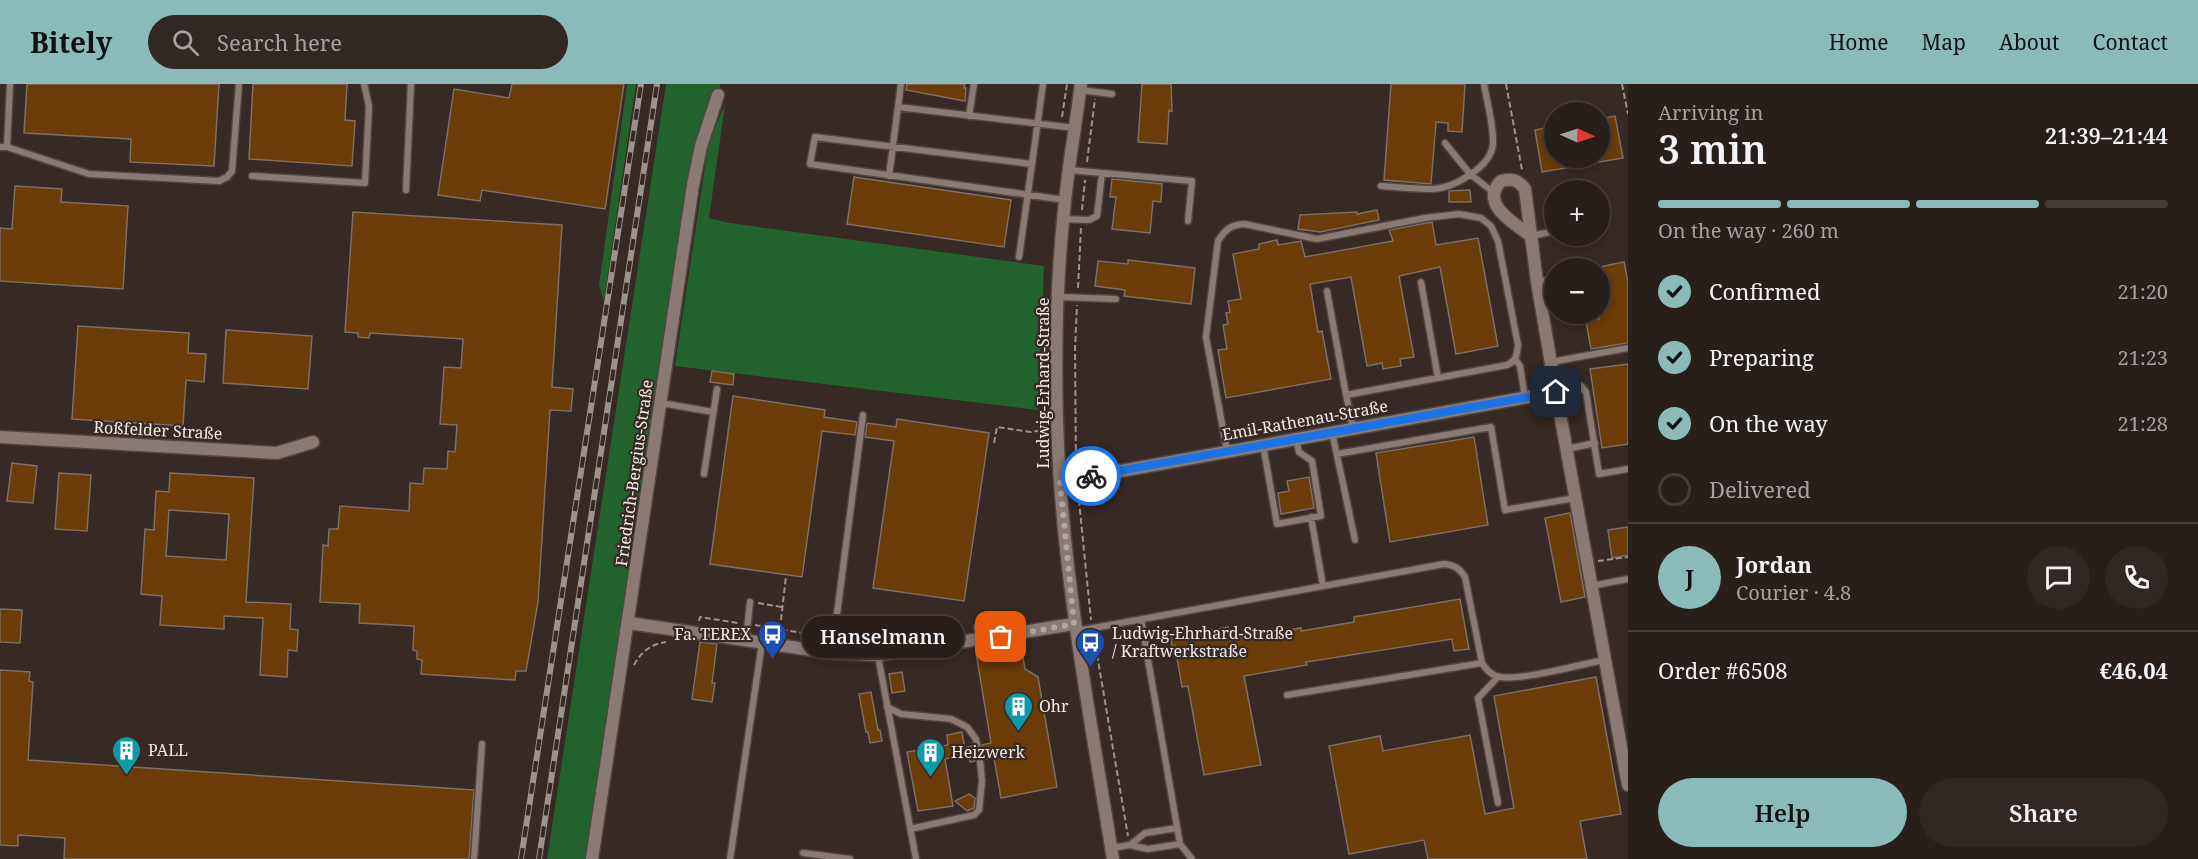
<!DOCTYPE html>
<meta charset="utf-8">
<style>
body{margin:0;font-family:"Noto Serif",serif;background:#312723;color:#f1f3f6;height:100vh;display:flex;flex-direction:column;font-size:22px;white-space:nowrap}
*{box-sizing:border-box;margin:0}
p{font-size:20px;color:#a5a2a2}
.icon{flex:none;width:33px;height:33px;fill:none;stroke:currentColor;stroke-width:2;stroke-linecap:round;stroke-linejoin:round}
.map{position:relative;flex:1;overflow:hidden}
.details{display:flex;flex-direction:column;background:#291f1a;width:570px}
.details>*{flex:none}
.needle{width:39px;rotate:93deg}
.tools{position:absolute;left:1544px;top:18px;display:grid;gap:12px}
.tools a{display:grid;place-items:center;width:66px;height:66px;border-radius:50%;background:#291f1a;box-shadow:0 3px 9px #0003,0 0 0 2px #453d39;font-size:30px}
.pin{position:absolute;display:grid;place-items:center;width:51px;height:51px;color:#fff;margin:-26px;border-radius:12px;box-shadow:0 3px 9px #0006}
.courier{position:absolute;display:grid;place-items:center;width:60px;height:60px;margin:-30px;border:4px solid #1a73e8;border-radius:50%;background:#fff;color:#222;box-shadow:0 2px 8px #0007}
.bubble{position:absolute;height:42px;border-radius:21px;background:#291f1a;box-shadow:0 3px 9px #0003,0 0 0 2px #453d39;font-size:20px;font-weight:600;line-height:42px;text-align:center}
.headline em{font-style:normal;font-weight:600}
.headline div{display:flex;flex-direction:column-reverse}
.headline{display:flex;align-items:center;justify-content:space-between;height:102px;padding:0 30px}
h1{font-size:39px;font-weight:600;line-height:45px}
.bar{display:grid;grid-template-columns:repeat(4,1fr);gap:9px 6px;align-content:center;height:72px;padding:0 30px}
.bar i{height:8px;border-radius:4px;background:#453d39}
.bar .current{background:#8bbbb9}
.bar p{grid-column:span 4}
.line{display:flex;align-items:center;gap:15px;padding:0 30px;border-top:2px solid #453d39}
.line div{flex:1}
.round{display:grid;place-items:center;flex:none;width:63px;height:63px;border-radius:32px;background:#312723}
ol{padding:0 30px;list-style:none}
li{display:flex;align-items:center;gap:18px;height:66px}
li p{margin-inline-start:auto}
li .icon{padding:6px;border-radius:50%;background:#8bbbb9;color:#111;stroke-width:4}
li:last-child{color:#a5a2a2}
li i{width:33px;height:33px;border:3px solid #453d39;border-radius:50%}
.primary-button{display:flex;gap:12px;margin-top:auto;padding:12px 30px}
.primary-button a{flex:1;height:69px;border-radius:36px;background:#8bbbb9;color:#111;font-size:24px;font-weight:600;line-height:69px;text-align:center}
.primary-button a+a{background:#312723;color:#f1f3f6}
header{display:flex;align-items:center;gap:36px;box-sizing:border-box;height:84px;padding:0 30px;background:#8bbbb9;color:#111}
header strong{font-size:28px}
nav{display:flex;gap:33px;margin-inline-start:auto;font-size:21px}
.search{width:420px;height:54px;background:#312723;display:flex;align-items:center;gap:15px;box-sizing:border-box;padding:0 21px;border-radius:33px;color:#a5a2a2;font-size:22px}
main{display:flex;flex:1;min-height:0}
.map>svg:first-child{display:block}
</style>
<header>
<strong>Bitely</strong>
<div class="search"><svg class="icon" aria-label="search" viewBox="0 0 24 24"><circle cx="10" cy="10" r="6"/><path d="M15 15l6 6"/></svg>Search here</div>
<nav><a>Home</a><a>Map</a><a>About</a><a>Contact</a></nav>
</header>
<main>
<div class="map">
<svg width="1628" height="775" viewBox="0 0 1628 775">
<rect width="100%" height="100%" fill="#372923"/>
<!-- green -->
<path fill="#22622d" d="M627 0H636L604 217 599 201Z
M666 0H721L709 25 667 241 585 775H547Z
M725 21 709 134 730 139 1044 182 1038 326 675 282 709 56Z"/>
<!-- building -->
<path fill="#6b3b08" stroke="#7d6f64" stroke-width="1.5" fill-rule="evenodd" d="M27 0H219L214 82 130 78 131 55 24 49Z
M253 0H347L345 36 355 37 352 82 249 75Z
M512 0H624L605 125 482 106 480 117 438 111 454 5 509 14Z
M907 0H965L964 4H966L965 17 906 6Z
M1142 0H1171L1172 27 1169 26 1167 60 1138 58Z
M1391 0H1465L1462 48 1448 47V39L1436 38 1431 100 1384 96Z
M1615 32 1623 74 1599 78V35Z
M1554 42V74H1596V79L1542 88 1535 46Z
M854 93 1011 116 1004 163 847 140Z
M1112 95 1162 100 1161 118 1153 117 1150 149 1112 145 1116 113H1110Z
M15 102 62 105 61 118 128 122 123 205 0 197V144L12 145Z
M1470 106 1471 118H1449V107Z
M1377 126 1379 136 1320 148 1298 145 1300 131 1357 128V130Z
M353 128 562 141 552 303 573 305 571 327 550 326 538 518 526 587H516L515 596 421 590 422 576 417 575V567L413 566 414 542 359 539 360 520 320 518 323 461 328 462 329 445H338L340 422 409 427 410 399 423 400 424 384 447 385 448 367 455 368 457 341 440 340 444 283 461 284 463 255 370 249 369 254 358 253V249L345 248Z
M1432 138 1436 161 1478 154 1498 262 1456 270 1440 183 1399 192 1414 273 1400 275 1401 282 1383 285 1382 279 1367 282 1351 193 1310 200 1318 248 1322 247 1331 295 1226 314 1218 266 1227 265 1223 241 1228 240 1226 229 1230 228 1228 217 1241 215 1233 170 1259 165V160L1277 156 1278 161 1301 157 1305 173 1393 157 1389 146Z
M1128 176 1195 184 1191 220 1124 212 1125 206 1095 202 1098 177 1128 180Z
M1624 178 1628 198V259L1591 265 1586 238 1599 235V183Z
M78 242 189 249 188 269 206 270 204 298 186 296 183 342 72 335Z
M226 246 312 252 308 305 223 299Z
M1628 280V360L1602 364 1590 285Z
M712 287 734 290 733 301 710 298Z
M733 312 825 326 824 333 857 338 855 351 822 347 802 493 710 480Z
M897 335 989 349 964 517 873 504 894 357 865 353 867 339 896 343Z
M1474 353 1488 441 1390 458 1376 369Z
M12 379 37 382 33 419 7 417Z
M59 389 91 391 87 447 55 445Z
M170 389 254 394 246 518 291 520 290 545 298 546 297 567 288 566 287 593 260 591 263 534 224 532V545L160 541 162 512 141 510 145 445 154 446 156 407 169 408ZM169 426 229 430 226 476 166 472Z
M1309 393 1314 424 1281 430 1278 409 1289 407 1287 397Z
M1570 429 1585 513 1561 518 1545 434Z
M1628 443V471L1612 474 1608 446Z
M1460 515 1469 565 1454 567 1452 555 1306 578 1307 581 1244 592 1261 681 1204 691 1188 602 1182 603 1175 562H1172L1170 551 1187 548V550L1228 543 1230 556 1301 544V547L1354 538V533Z
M0 525 22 526 20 559 0 558Z
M700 558 717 560 712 599H715L712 618 692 615Z
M1021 562 1025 585 1038 593 1057 703 1001 714 994 674 985 675 982 661 991 659 976 569Z
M0 586 30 588 29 597 33 598 28 676 474 706 469 775H64L65 754 18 751V762L0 761Z
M902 588 905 607 892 609 889 590Z
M1596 593 1621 730 1580 737 1587 775H1428L1424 756 1349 770 1329 662 1380 652 1383 667 1470 651 1485 730 1514 724 1494 612Z
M871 608 878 646H880L882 657 870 659 868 648H866L859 610Z
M962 648 966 671 945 675 953 722 918 727 907 668 948 661 947 651Z
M972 662 975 677 970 678 967 663Z
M969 710 975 714 974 724 967 727 955 717Z"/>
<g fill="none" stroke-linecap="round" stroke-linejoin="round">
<defs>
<path id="lane" d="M901 0 898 23 1075 44
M1080 6 1112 10
M969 32 974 0
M1445 59 1470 90 1493 108
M0 63H7L89 90 219 97 227 93 232 87 239 0
M7 63 10 0
M1032 80 1043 0
M1069 86 1192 97 1188 137
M252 92 365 99 369 22 364 0
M889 92 898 23
M1381 102C1398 103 1416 105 1433 105 1454 104 1491 83 1493 60 1494 42 1487 19 1484 0
M1565 104V106
M406 106 411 0
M1063 135 1089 136 1097 132 1102 89
M1532 152 1554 147
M1019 173 1032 80 815 53 810 80 1065 116
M1421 198 1438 294
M1537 198 1554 195
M1059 213 1116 215
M1515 275 1520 282 1525 313
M1551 278 1628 264
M1556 304 1581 302 1586 308 1599 390 1628 385
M1346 311 1353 344
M661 319 713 328
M1332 348 1355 456
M1263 361 1277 440 1321 432 1312 377 1299 368 1296 355
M1567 365 1595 359
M1227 367 1206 253 1218 157C1225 146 1230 141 1244 140L1317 155 1425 134 1459 130 1481 134 1491 142 1498 157 1518 261C1517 271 1516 277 1507 281L1346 311 1327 207
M1337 370 1491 343 1505 426 1575 414
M704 390 717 305
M1311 433 1323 502
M1591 502 1628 495
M1141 535 1180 760 1192 775
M977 543 980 556
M1077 547 1444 480C1455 481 1460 485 1465 493L1482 579C1486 585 1489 589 1496 592 1514 599 1582 580 1604 576
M746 556 750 518
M832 568 863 331
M878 572 916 775
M1287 611 1482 579
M887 623 901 630 951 635 967 643 976 655 980 676 982 697 979 726 974 731 910 745
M1498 719 1478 614 1498 593
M1130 761 1145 749 1177 744
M1112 764 1130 761 1148 765 1180 760
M803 769 850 775
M474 775 482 660
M730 775 762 559"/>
<path id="street" d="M1081 0C1076 39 1069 78 1065 117 1055 207 1054 307 1060 398 1069 525 1093 650 1113 775
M1531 152C1514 139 1479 120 1501 97 1512 94 1518 96 1525 105L1537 198 1556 308 1628 701
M0 353 277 369 313 358
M1060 398 1556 308
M629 539 832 569 878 571 1074 540
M592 775 693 101 701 62 718 11"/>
</defs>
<!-- lane casing -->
<use href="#lane" stroke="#524641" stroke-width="9"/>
<!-- street casing -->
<use href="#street" stroke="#524641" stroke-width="15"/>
<!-- path -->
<path stroke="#9e928d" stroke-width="2" stroke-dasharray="6 3" stroke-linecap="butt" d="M1506 0 1522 86
M1622 0 1628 30
M1062 33 1067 0
M1087 78 1095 15
M1082 126 1085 96
M1078 204 1081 143
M1044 329 1045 362
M994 359 997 343 1031 348 1043 346
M1076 384 1075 265 1077 221
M1078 407 1091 536
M1598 477 1628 473
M758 519 782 523
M699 537 700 533 738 539
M755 541 826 553
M780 545 786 492
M1094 553 1128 752
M841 555 856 557
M874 558 892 555
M634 581C641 568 651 560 666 558"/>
<!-- lane -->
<use href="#lane" stroke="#8b7a73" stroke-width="6"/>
<!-- street -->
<use href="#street" stroke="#8b7a73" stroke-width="12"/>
<defs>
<path id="rail" d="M521 775 641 0
M539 775 657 0"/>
</defs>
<!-- rail casing -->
<use href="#rail" stroke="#9e928d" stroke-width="6"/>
<!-- rail -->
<use href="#rail" stroke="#372923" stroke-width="4" stroke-dasharray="11" stroke-linecap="butt"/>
</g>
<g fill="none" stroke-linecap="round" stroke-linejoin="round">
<!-- done -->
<path stroke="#b2a7a2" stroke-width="6" stroke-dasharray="0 10.8" d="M1001 553 1074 540 1060 398 1091 392"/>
<!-- route -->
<path stroke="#1a73e8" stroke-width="8" d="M1091 392 1556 308"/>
</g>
<!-- icons -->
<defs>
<symbol id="bus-pin" viewBox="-11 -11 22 30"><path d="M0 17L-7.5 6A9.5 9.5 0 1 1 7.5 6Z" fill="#1a4fb4" stroke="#372923"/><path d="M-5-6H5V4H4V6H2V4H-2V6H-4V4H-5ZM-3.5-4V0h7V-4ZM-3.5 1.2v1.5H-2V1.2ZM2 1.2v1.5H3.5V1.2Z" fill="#fff"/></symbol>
<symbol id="building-pin" viewBox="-11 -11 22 30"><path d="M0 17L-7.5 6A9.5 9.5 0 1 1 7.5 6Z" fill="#0f9aa8" stroke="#372923"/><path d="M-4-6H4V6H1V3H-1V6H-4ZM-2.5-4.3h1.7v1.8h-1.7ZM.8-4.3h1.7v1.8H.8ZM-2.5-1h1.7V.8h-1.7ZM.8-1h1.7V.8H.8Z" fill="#fff"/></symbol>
</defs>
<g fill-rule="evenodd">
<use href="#bus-pin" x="756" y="534" width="33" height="45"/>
<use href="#bus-pin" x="1074" y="542" width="33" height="45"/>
<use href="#building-pin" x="1002" y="606" width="33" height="45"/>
<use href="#building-pin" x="110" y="650" width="33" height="45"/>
<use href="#building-pin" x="914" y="652" width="33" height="45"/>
</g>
<g text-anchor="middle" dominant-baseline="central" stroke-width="4.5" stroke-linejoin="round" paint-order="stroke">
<!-- street labels -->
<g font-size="16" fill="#f5ebe7" stroke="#372923">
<text transform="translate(1043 299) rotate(-90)">Ludwig-Erhard-Straße</text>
<text transform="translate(1305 336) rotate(-10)">Emil-Rathenau-Straße</text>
<text transform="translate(158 346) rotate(3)">Roßfelder Straße</text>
<text transform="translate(634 389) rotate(-82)">Friedrich-Bergius-Straße</text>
</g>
<!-- poi labels -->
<g font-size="16" fill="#f5ebe7" stroke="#372923" text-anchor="start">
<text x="1112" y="549">Ludwig-Ehrhard-Straße<tspan x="1112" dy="18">/ Kraftwerkstraße</tspan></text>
<text x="751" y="550" text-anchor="end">Fa. TEREX</text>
<text x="1039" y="622">Ohr</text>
<text x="148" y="666">PALL</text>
<text x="951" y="668">Heizwerk</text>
</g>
</g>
</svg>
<div class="tools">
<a><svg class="needle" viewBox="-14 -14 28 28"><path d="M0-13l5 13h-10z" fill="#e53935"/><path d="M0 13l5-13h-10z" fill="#a5a2a2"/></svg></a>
<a>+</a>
<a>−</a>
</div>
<div class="pin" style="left:1001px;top:553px;background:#ea580c"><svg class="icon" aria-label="bag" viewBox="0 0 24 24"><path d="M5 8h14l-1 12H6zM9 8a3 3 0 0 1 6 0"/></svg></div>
<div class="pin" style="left:1556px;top:308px;background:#1f2937"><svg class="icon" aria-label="home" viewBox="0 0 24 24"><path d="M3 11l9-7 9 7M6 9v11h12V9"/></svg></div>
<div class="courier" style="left:1091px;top:392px"><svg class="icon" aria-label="bike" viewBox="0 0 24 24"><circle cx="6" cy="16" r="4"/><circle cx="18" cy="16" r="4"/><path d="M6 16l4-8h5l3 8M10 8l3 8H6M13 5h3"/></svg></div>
<div class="bubble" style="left:802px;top:532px;width:162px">Hanselmann</div>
</div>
<section class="details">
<div class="headline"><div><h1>3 min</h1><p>Arriving in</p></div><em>21:39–21:44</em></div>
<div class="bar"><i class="current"></i><i class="current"></i><i class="current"></i><i></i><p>On the way · 260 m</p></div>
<ol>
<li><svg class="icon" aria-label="check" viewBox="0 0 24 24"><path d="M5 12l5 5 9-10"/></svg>Confirmed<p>21:20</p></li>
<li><svg class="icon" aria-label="check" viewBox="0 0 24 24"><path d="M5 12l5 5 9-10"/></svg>Preparing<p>21:23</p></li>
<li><svg class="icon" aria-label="check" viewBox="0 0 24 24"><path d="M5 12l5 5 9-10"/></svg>On the way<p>21:28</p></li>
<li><i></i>Delivered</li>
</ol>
<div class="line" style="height:108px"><b class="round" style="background:#8bbbb9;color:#111">J</b><div><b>Jordan</b><p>Courier · 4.8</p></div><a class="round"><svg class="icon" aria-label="chat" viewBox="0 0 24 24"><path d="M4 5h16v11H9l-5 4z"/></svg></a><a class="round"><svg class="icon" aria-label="phone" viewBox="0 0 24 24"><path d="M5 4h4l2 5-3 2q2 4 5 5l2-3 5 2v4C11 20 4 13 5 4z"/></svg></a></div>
<div class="line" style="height:78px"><div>Order #6508</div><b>€46.04</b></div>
<div class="primary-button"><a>Help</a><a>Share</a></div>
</section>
</main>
